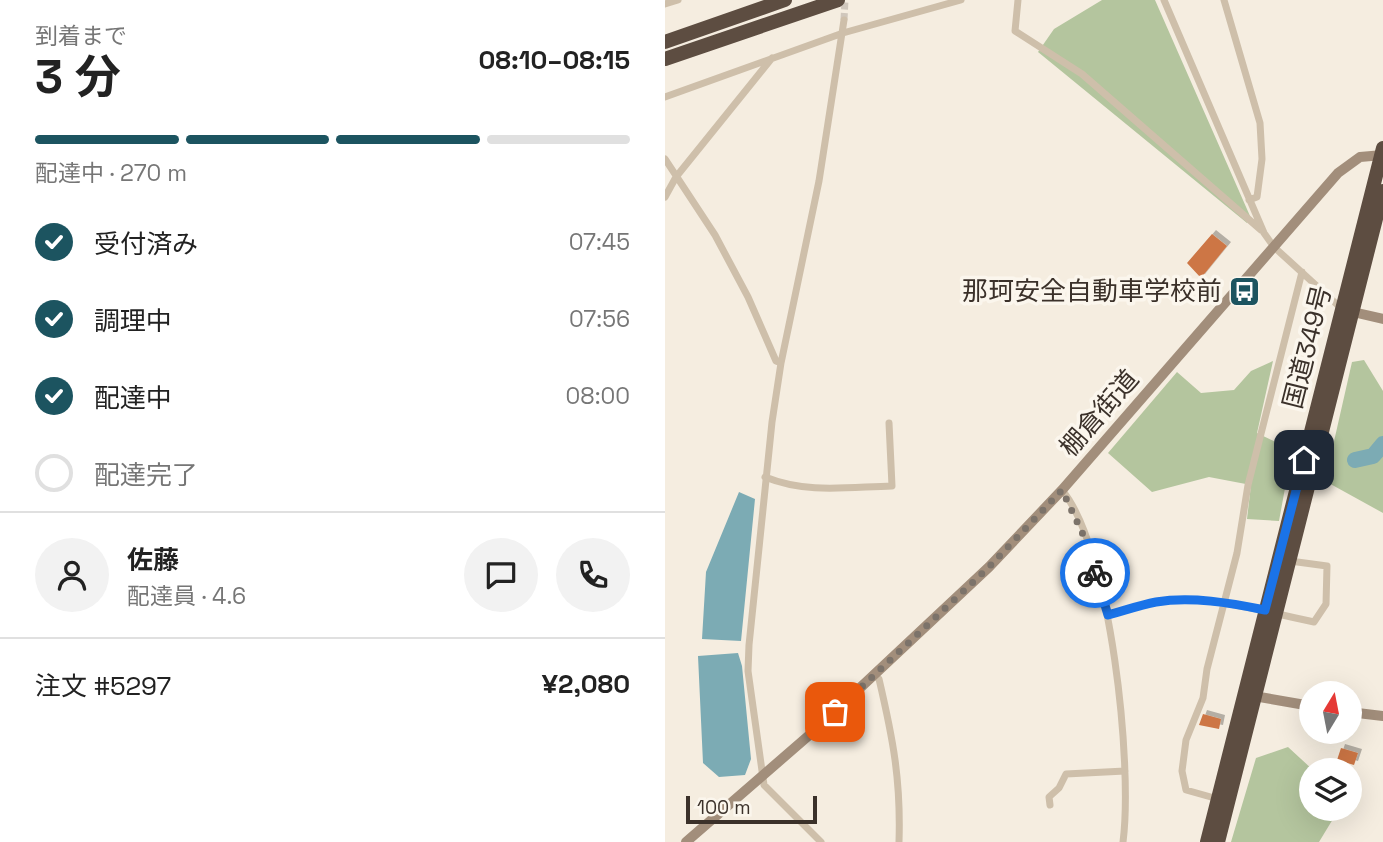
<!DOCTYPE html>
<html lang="ja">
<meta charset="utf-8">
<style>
body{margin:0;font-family:"Space Grotesk","Noto Sans JP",sans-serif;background:#f2f2f2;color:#222;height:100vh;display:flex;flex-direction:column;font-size:26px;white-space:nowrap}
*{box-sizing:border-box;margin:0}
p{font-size:23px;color:#767676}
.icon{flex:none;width:38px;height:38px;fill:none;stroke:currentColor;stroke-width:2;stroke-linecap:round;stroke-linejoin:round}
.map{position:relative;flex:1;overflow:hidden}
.side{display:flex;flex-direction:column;background:#fff;width:665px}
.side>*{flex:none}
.needle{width:46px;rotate:10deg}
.tools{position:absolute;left:634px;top:681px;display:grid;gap:14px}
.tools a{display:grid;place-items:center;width:63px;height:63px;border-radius:50%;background:#fff;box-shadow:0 7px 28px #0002;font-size:35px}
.scale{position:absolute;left:21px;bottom:18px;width:131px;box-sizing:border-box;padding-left:7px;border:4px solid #3b312a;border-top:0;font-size:19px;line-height:24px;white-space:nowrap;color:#3b312a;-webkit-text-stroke:5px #fbf6ed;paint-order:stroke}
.pin{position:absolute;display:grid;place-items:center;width:60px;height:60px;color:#fff;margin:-30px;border-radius:14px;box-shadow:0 4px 10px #0006}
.courier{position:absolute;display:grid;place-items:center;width:70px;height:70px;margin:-35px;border:5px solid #1a73e8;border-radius:50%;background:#fff;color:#222;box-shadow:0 2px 9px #0007}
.head em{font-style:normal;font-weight:700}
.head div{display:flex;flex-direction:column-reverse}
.head{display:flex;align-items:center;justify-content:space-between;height:119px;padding:0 35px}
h1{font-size:46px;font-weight:700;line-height:52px}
.bar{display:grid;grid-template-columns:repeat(4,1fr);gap:10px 7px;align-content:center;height:84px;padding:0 35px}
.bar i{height:9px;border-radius:5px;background:#e0e0e0}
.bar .current{background:#1c5460}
.bar p{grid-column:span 4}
.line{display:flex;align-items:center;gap:18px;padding:0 35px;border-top:2px solid #e0e0e0}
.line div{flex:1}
.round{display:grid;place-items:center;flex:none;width:74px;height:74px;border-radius:37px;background:#f2f2f2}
ol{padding:0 35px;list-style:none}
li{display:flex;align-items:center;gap:21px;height:77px}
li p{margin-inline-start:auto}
li .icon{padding:7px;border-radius:50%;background:#1c5460;color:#fff;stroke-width:4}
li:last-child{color:#767676}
li i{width:38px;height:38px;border:4px solid #e0e0e0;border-radius:50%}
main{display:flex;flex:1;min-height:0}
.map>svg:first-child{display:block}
</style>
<main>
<section class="side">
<div class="head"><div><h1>3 分</h1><p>到着まで</p></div><em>08:10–08:15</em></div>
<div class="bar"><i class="current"></i><i class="current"></i><i class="current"></i><i></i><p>配達中 · 270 m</p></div>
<ol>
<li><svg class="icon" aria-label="check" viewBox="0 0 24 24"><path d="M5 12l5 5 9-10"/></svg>受付済み<p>07:45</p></li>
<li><svg class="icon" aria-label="check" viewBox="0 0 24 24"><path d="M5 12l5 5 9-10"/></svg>調理中<p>07:56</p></li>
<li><svg class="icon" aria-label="check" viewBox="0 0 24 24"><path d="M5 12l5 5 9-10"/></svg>配達中<p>08:00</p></li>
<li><i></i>配達完了</li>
</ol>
<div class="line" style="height:126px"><a class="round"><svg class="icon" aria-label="person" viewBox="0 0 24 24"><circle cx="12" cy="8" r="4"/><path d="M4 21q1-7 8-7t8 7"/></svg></a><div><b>佐藤</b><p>配達員 · 4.6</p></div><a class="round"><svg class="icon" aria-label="chat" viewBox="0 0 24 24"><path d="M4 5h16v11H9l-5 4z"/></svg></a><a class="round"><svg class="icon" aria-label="phone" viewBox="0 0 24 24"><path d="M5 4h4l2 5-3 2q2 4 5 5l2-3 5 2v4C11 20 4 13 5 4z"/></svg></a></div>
<div class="line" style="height:91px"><div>注文 #5297</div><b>¥2,080</b></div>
</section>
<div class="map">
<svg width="718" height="842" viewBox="0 0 718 842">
<defs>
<filter id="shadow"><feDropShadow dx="4" dy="-4" stdDeviation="0" flood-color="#0004"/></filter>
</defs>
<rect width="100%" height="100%" fill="#f5ede0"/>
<!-- green -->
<path fill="#b4c59e" d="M437 0H490L585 216 582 223 373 52 389 29Z
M699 360 718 391V513L660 481 687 362Z
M608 361 592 433 627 450 614 521 582 519 586 485 544 477 487 492 443 453 512 372 536 393 569 390 586 371Z
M623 747 648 770H646V808L669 809 671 814 654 842H566L591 758Z"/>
<!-- water -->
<path fill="#7cabb4" d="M74 492 90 499 76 641 37 639 41 572Z
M73 653 77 666 86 759 80 775 54 777 38 763 33 656Z"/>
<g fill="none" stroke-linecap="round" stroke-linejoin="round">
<!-- river -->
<path stroke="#7cabb4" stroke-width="16" d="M690 460 708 456 718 444"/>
</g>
<!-- building -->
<path fill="#cd7645" filter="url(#shadow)" d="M547 234 562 246 536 278 522 263Z
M538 714 556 719 554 729 534 725Z
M676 748 693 753 689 765 672 760Z"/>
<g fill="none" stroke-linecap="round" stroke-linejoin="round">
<!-- street-tunnel -->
<path stroke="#d0c7bc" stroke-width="7" stroke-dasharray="7 3.5" stroke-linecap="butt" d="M179 20 180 0"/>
<!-- street -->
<path stroke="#cebfaa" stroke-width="7" d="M353 0 350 31 417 74 596 230
M499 0 599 233 609 247 677 309
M559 0 595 123 597 159 592 197 584 200
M0 4 13 0
M0 97 178 33 296 0
M0 159 50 235 83 297 111 361 116 363
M0 197 11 177 107 58
M100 477C142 494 183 487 227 486L224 423
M397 490C446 549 468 765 458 842
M443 615C458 611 474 606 489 602 540 593 600 612 649 622L661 604 662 566 625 561
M209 675 214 679C228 739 236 780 234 842
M553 799 521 790 517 771 521 740 538 698 542 669 572 553 583 485 637 272
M385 805 384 797 394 788 401 774 460 771
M156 842 99 785 83 671 84 645 107 422 116 363 154 181 179 20"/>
<!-- secondary -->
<path stroke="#a28e7b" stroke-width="10" d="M688 312 718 319
M583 695 646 706
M684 712 718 716
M21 842 149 731 324 567 397 490 673 173 695 157 718 155"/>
<!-- highway -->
<path stroke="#5d4d41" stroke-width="14" d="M0 42 120 0
M0 59 173 0
M542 842 718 148
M553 842 718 191"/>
</g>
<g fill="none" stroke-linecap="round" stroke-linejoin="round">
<!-- done -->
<path stroke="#7c736a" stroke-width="7" stroke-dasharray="0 12.6" d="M170 712 324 567 397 490 424 547 430 573"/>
<!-- route -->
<path stroke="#1a73e8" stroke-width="9" d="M430 573 443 615C458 611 475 605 491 602 526 596 566 603 600 610L639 460"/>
</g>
<!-- icons -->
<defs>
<symbol id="bus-square" viewBox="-11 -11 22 22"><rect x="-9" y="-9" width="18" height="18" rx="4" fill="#1c5460" stroke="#fbf6ed"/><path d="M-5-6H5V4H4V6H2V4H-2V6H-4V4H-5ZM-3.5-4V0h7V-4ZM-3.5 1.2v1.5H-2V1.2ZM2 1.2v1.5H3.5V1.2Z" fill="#fff"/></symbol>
</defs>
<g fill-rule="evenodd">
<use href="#bus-square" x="562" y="274" width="35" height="35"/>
</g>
<g text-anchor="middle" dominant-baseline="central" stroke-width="7" stroke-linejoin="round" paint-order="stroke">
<!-- poi labels -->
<g font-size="26" fill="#3b312a" stroke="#fbf6ed" text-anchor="end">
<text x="557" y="291">那珂安全自動車学校前</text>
</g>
<!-- street labels -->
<g font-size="26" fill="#3b312a" stroke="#fbf6ed">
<text transform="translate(642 347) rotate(-76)">国道349号</text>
<text transform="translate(434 413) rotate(-49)">棚倉街道</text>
</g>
</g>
</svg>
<div class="tools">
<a><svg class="needle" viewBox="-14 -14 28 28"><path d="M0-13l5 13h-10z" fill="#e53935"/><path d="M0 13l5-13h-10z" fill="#767676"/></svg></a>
<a><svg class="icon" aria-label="layers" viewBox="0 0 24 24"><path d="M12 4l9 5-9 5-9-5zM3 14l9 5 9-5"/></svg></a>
</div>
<div class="scale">100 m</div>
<div class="pin" style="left:170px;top:712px;background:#ea580c"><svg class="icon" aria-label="bag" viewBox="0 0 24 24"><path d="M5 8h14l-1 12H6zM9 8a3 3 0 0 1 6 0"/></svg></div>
<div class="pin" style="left:639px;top:460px;background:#1f2937"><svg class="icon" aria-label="home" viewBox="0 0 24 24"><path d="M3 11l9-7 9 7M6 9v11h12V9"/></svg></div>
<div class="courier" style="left:430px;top:573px"><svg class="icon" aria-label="bike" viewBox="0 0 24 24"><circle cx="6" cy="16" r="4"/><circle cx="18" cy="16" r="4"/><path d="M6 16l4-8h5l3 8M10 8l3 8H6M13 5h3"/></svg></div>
</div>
</main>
